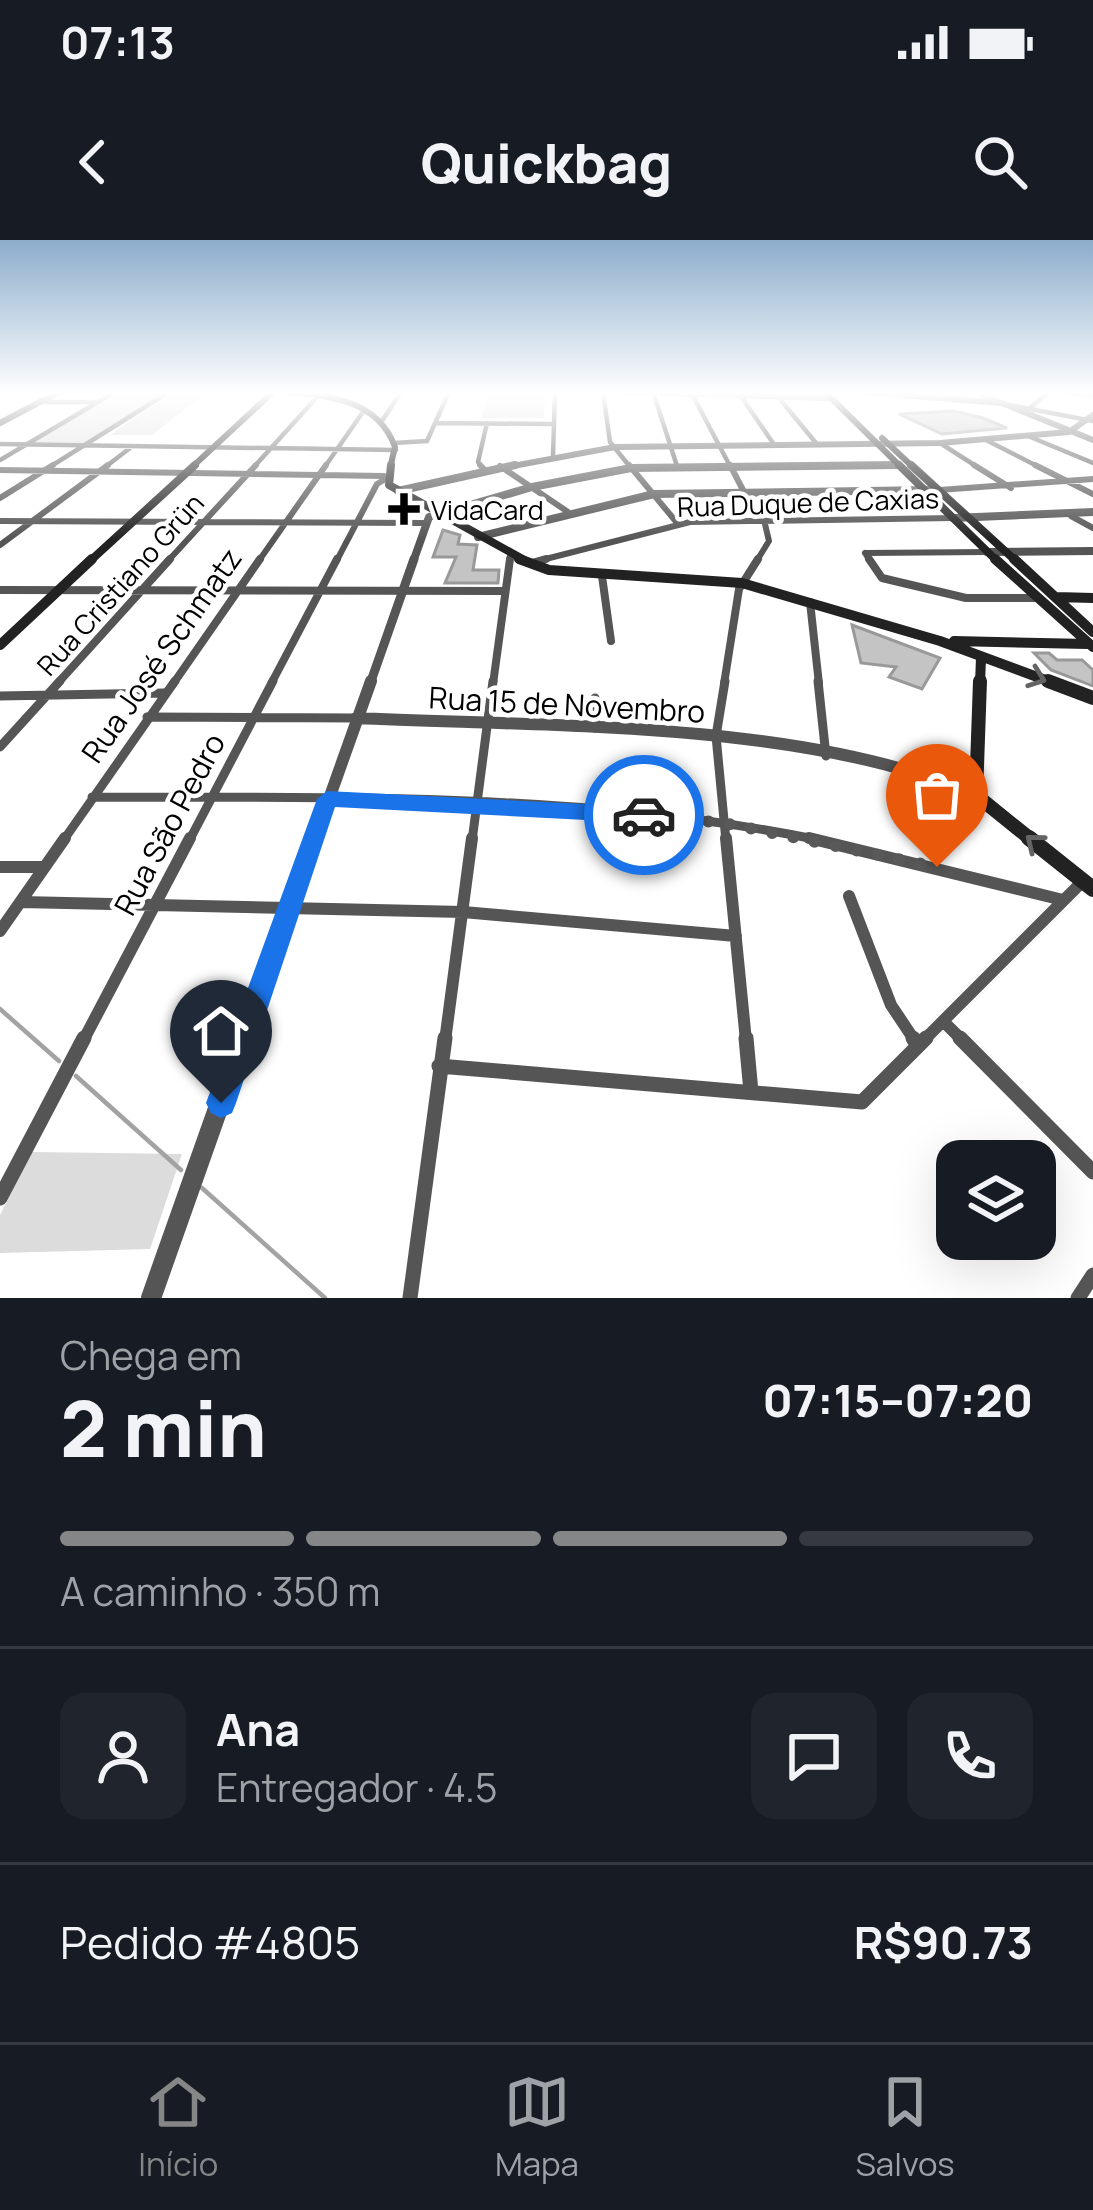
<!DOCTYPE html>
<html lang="pt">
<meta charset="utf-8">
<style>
body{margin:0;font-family:Manrope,sans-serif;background:#20242c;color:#f1f3f6;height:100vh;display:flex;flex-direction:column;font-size:45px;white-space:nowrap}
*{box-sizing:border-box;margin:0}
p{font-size:39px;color:#9ea1a6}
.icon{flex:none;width:66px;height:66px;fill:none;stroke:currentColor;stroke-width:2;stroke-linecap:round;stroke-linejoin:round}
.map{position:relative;height:1058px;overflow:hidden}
.details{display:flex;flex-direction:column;background:#171b24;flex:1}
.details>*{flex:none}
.buttons{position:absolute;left:936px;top:900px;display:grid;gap:24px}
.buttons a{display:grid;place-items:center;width:120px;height:120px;border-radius:24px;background:#171b24;box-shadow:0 12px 48px #0002;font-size:60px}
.pin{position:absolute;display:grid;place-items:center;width:102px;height:102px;color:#fff;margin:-123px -51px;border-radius:50% 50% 50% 0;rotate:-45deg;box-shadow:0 0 12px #0007}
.pin .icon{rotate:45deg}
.courier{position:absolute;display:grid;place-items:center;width:120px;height:120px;margin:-60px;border:9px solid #1a73e8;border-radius:50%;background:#fff;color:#222;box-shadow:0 3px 15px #0007}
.head em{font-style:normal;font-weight:800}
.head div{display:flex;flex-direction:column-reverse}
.head{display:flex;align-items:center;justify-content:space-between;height:204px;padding:0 60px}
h1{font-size:78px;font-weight:800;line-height:90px}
.bar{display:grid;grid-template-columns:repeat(4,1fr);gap:18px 12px;align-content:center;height:144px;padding:0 60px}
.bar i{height:15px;border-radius:9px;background:#363941}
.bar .current{background:#858687}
.bar p{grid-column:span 4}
.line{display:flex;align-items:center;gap:30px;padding:0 60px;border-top:3px solid #363941}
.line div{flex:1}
.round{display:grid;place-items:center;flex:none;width:126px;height:126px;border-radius:24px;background:#20242c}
.status{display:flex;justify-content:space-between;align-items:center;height:84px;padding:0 60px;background:#171b24;direction:ltr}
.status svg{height:33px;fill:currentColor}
header{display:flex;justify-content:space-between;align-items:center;height:156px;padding:0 60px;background:#171b24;font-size:54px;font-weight:800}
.dock{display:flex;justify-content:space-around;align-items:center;height:168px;border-top:3px solid #363941;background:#171b24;font-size:33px;color:#9ea1a6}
.dock a{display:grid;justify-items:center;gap:6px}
.dock .current{color:#858687}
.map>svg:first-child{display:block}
</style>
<div class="status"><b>07:13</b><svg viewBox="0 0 49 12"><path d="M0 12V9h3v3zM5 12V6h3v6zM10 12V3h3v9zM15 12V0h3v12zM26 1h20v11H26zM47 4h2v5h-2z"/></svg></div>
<header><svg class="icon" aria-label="back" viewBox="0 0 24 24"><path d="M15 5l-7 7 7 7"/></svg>Quickbag<svg class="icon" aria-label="search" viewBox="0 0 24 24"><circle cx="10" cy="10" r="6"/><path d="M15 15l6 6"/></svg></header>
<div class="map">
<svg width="1093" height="1058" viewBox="0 0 1093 1058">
<rect width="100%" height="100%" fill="#fff"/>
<!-- green -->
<path fill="#dcdcdc" d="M121 152H165L81 205 32 203Z
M174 152H207L152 195H110Z
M488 152H545L544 178H482Z
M32 912 182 914 150 1009 0 1013V975Z"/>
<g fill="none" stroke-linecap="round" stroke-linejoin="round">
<!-- stream -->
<path stroke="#a3a3a3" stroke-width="4.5" d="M0 769 59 821
M76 836 181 930
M202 948 325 1058"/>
</g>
<!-- building -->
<path fill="#c4c4c4" stroke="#999" stroke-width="3" d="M953 171 983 178 1007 188 942 194 899 174Z
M443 290 460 295 458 304 477 305 473 330H499L498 343H445L456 317H433Z
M852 385 940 418 922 449 889 437 896 427 861 423Z
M1034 413H1049L1057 420H1082L1093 430V446L1051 430Z"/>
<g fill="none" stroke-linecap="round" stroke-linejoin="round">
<!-- minor-far5 -->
<path stroke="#555" stroke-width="4.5" d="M603 152 610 202 631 228
M653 152 677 226
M691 152 731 228
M738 152 773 203
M774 152 816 203
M976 152 1002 163
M1063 152 1093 156
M39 162H94
M1010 165 1093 181
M1029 169 1048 152
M382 181 401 152
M436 183 554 184
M1028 196 1093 223
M984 199 1041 228
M393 203 427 201 449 152
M940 203 979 228
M0 204 396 210
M553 216 555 152
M0 220 115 152
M48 228 169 152
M104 228 130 208
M253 228 318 156
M324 228 365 169
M483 228 478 222 487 183"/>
<!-- minor-far4 -->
<path stroke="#555" stroke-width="6" d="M480 225 485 230
M629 225 678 284
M730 225 743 250
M974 225 1011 248
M1035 225 1093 254
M500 226 568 272
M0 230 384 236
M939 250 1093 239
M0 258 53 225
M1071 276 1093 288
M0 281 426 283
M0 305 108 225
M865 313 871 322
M865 313 987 312
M167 322 256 225
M258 322 326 225
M336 322 377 244 387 238
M509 322 510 316
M534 322 690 282 953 278
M756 322 769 301 764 280"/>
<!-- minor-far3 -->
<path stroke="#555" stroke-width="8" d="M869 319 882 338 966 358H1035
M532 323 546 319
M602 336 611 401
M0 350 504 351
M810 362 819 444
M57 444 170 319
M173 444 260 319
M271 444 337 319
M493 444 510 319
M724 444 739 349 758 319"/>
<!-- minor-far2 -->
<path stroke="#555" stroke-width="9" d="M725 441 716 496 726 601
M818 441 826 516
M0 456 164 453
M595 458V488
M147 477 356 478
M0 507 60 441
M92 557C336 558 584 551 824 601
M63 601 175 441
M189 601 273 441
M472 601 493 441"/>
<!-- minor-far1 -->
<path stroke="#555" stroke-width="12" d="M726 598 746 801
M809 598 1063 660
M0 627H45
M849 656 891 765 915 801
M21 662 463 672 736 696
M0 691 65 598
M943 781 963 801
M83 801 190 598
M445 801 472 598
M923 801 1083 641"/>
<!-- minor -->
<path stroke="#555" stroke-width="15" d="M746 798 751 852
M913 798 918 806
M960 798 1093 932
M439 826 862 862 926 798
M0 958 84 798
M410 1058 445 798
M1078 1058 1093 1035"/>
<!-- tertiary-far5 -->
<path stroke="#555" stroke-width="6" d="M625 152 828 158
M864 152 1002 163 1093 200
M502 228 615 207 940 203 1069 192 1093 175
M664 228 898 225"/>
<!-- tertiary-far4 -->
<path stroke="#555" stroke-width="8" d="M398 251 515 225
M953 278 1093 272
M478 297 654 254 933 250
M987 312 1093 311
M413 322 429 277 532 247 631 228 898 225"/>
<!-- tertiary-far3 -->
<path stroke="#555" stroke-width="9" d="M370 444 414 319"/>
<!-- tertiary-far2 -->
<path stroke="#555" stroke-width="12" d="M356 478C545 487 803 480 976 555
M314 601 371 441"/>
<!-- tertiary-far1 -->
<path stroke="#555" stroke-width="15" d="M242 801 315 598"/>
<!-- tertiary -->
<path stroke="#555" stroke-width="20" d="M151 1058 243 798"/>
<!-- secondary-far4 -->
<path stroke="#222" stroke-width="6" d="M287 152C331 156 378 160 395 207L390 228
M825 152 902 228
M0 183 59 152
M882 198 914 228
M191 228 273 152"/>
<!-- secondary-far3 -->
<path stroke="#222" stroke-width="8" d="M391 225 389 245 528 322
M899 225 998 322
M911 225 1017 322
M89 322 195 225"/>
<!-- secondary-far2 -->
<path stroke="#222" stroke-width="10" d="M519 319 549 330 742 343 940 401 1056 444
M995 319 1093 407
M1014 319 1093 392
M1056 357 1093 358
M954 401 1088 404
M0 405 92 319
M980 444 981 418"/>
<!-- secondary-far1 -->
<path stroke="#222" stroke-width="14" d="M980 441 976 555 1033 601
M1048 441 1093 458"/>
<!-- secondary -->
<path stroke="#222" stroke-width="16" d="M1029 598 1093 649"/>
</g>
<!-- one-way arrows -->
<defs><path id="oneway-chevron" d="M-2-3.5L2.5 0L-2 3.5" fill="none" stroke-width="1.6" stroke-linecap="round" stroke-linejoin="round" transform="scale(3)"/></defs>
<g stroke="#646464">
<use href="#oneway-chevron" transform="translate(1037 438) rotate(20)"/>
<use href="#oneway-chevron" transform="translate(1034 602) rotate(-141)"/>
</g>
<!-- sky -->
<linearGradient id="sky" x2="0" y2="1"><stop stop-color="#8cadcc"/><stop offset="0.51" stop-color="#fff"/><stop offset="1" stop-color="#fff" stop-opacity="0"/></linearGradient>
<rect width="1093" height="300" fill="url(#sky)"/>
<!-- route -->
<path fill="#1a73e8" d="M327 551 644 567 654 575 644 583 335 567 236 863 232 873 221 878 211 873 206 863 317 559Z"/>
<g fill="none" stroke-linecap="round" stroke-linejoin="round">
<!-- done -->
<path stroke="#595959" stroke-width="12" stroke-dasharray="0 21.6" d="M644 575 724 583 937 627"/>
</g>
<!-- markers -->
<path fill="#000" stroke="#fff" stroke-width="4.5" d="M398 251h12v12h12v12h-12v12h-12v-12h-12v-12h12z"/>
<g text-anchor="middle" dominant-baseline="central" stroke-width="9" stroke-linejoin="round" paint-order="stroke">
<!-- far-street labels -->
<g font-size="27" fill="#000" stroke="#fff">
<text transform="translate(808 262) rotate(-2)">Rua Duque de Caxias</text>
<text transform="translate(120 344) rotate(-48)">Rua Cristiano Grün</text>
</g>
<!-- far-poi labels -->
<g font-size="27" fill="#000" stroke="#fff" text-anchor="start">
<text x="431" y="269">VidaCard</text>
</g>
<!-- street labels -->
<g font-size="30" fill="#000" stroke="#fff">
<text transform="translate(161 415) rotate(-55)">Rua José Schmatz</text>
<text transform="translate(567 464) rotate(3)">Rua 15 de Novembro</text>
<text transform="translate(169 584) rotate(-62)">Rua São Pedro</text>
</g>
</g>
</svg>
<div class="buttons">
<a><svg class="icon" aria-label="layers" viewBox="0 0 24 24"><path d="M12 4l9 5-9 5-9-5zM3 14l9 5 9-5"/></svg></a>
</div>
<div class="pin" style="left:937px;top:627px;background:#ea580c"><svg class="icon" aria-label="bag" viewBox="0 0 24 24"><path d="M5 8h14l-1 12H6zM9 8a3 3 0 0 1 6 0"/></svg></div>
<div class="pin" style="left:221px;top:863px;background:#1f2937"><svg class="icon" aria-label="home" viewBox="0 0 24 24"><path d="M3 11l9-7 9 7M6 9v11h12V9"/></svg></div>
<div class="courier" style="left:644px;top:575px"><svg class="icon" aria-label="car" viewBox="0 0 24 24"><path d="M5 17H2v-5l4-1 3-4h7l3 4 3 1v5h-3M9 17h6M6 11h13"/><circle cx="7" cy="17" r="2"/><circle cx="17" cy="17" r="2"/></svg></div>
</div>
<section class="details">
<div class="head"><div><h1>2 min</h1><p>Chega em</p></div><em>07:15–07:20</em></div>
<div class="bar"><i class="current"></i><i class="current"></i><i class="current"></i><i></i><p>A caminho · 350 m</p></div>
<div class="line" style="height:216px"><a class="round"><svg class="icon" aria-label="person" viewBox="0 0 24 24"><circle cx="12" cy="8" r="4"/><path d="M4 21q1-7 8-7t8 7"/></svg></a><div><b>Ana</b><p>Entregador · 4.5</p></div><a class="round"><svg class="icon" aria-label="chat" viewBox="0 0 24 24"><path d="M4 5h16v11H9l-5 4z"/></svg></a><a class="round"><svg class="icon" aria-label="phone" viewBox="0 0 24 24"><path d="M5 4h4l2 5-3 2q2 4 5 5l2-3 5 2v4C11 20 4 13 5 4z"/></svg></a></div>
<div class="line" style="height:156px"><div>Pedido #4805</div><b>R$90.73</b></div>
</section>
<nav class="dock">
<a class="current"><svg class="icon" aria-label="home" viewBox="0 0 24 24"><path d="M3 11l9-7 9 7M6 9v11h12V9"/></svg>Início</a>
<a><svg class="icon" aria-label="map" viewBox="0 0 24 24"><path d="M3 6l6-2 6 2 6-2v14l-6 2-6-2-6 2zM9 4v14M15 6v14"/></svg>Mapa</a>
<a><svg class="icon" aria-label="saved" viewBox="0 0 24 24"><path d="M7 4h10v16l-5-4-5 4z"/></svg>Salvos</a>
</nav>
